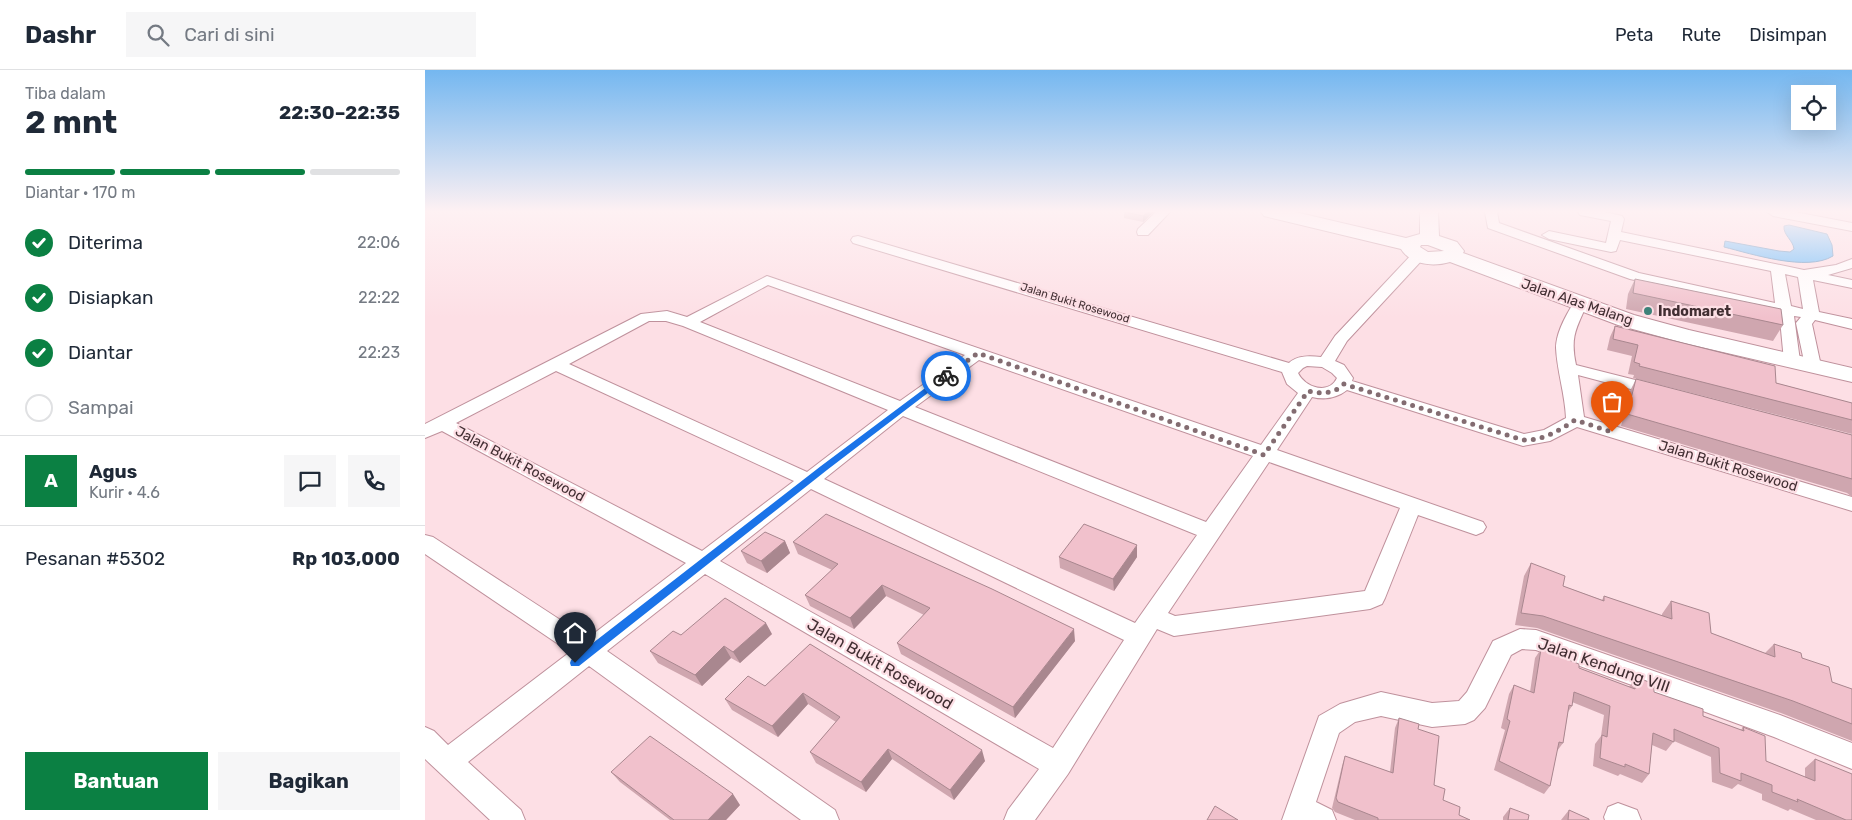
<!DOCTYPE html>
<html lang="id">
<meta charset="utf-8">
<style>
body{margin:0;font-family:Rubik,sans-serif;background:#f6f6f7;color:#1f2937;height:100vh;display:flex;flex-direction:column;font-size:19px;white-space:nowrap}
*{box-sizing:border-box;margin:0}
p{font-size:16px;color:#747a83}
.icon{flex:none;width:28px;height:28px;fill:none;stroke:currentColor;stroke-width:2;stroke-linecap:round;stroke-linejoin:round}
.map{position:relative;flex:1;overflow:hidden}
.drawer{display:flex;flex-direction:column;background:#fff;width:425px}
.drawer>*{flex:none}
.tools{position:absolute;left:1366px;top:15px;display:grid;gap:10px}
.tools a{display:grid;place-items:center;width:45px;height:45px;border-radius:0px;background:#fff;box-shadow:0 5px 20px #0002;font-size:25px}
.pin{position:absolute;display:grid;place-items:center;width:42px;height:42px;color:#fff;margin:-51px -21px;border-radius:50% 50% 50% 0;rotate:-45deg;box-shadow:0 0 5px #0007}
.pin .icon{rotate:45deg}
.courier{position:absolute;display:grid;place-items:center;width:50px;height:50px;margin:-25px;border:4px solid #1a73e8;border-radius:50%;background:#fff;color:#222;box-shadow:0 1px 6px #0007}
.overview em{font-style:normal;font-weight:700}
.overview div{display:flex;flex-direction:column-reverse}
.overview{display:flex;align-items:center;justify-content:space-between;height:85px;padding:0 25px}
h1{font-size:32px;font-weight:700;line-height:38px}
.bar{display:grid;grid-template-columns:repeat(4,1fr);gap:8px 5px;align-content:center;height:60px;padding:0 25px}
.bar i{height:6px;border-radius:4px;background:#e0e1e3}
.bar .on{background:#0b8043}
.bar p{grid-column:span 4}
.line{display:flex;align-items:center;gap:12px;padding:0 25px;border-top:1px solid #e0e1e3}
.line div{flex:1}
.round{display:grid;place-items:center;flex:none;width:52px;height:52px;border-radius:0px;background:#f6f6f7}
ol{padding:0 25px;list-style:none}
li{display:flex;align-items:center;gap:15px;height:55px}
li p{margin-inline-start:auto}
li .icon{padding:5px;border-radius:50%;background:#0b8043;color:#fff;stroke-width:4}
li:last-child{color:#747a83}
li i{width:28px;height:28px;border:2px solid #e0e1e3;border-radius:50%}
.cta{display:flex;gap:10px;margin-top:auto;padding:10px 25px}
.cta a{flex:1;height:58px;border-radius:0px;background:#0b8043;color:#fff;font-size:20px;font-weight:700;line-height:58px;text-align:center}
.cta a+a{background:#f6f6f7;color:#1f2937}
header{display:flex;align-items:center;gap:30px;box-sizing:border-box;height:70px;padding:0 25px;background:#fff;border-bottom:1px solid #e0e1e3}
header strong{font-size:24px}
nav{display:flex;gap:28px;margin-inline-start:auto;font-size:18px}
.search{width:350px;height:45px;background:#f6f6f7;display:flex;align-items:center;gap:12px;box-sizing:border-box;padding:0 18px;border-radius:0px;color:#747a83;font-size:19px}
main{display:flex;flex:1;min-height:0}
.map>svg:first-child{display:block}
</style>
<header>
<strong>Dashr</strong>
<div class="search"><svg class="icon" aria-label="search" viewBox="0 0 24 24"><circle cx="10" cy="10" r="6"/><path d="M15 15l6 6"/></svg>Cari di sini</div>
<nav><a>Peta</a><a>Rute</a><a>Disimpan</a></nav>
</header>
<main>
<section class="drawer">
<div class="overview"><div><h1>2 mnt</h1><p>Tiba dalam</p></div><em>22:30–22:35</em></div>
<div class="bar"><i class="on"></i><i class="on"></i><i class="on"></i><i></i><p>Diantar · 170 m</p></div>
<ol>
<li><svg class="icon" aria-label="check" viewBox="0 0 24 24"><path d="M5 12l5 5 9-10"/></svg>Diterima<p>22:06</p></li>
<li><svg class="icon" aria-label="check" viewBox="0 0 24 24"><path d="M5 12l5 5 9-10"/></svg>Disiapkan<p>22:22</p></li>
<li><svg class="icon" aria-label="check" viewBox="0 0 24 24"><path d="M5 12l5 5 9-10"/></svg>Diantar<p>22:23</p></li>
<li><i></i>Sampai</li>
</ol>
<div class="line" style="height:90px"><b class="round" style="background:#0b8043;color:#fff">A</b><div><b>Agus</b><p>Kurir · 4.6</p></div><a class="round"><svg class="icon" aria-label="chat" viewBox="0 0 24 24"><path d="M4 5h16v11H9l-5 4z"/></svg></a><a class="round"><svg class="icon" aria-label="phone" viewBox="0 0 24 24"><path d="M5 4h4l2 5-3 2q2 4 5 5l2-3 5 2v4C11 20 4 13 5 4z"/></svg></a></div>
<div class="line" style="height:65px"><div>Pesanan #5302</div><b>Rp 103,000</b></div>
<div class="cta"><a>Bantuan</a><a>Bagikan</a></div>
</section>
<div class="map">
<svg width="1427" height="750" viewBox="0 0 1427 750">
<rect width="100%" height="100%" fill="#fddfe5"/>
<!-- water -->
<path fill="#66bbfc" stroke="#5b91bf" d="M1364 155 1402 164 1407 175 1408 186C1382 202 1327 184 1299 177L1300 171 1354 181 1365 182 1369 179C1368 170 1358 165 1359 156Z"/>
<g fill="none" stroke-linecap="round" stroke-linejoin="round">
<defs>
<path id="minor" d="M731 142H745L723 165H713L712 162 713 159Z
M1060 142H1072L1074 153 1214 203 1350 233 1346 201 1195 170 1191 181 1186 182 1124 169 1117 165 1124 161 1181 173 1186 151 1155 145 1153 142H1180L1197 146 1199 149 1196 162 1379 200 1411 195 1427 189V198L1403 205 1427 210V218L1388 210 1394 242 1427 249V259L1390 250 1387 254 1396 296 1394 300H1382L1380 296 1371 253 1376 247 1369 246 1375 291 1373 294H1361L1359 291 1355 249 1353 242 1205 209 1063 158ZM1360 204 1373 207 1378 239 1366 236Z
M1342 142H1370L1427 153V161L1348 146Z
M433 166 864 293C872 285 886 286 896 287L910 266 989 182H999L1001 185 999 188 922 271 910 291 919 295 928 308 927 311 1099 364 1119 360 1141 348C1140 324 1132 301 1131 278 1131 263 1142 243 1150 231H1160L1162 234C1151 259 1145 267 1151 295L1238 317 1241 321 1238 325 1232 326 1153 305 1159 347 1427 427V441L1152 357 1125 371 1098 376 922 320C912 328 899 330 887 327L852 380 1058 452 1061 457 1058 462 1051 465 993 445 960 528 957 534 945 539 749 566 732 559 643 704 610 750H579L583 740 614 699 280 504 182 581 410 740 414 750H376L164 596 43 692 96 740 100 750H65L0 689V657L9 661 23 675 145 582 0 484V465L8 467 163 568 261 493 17 361 0 368V354L216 244 242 241 262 247 342 206 836 375 873 323 862 314 857 302 428 173 426 170 428 167ZM343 215 540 285 475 331 275 252ZM224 251H241L258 256 463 340 382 402 144 294ZM554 290 828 386 781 452 490 337ZM882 296 897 297 907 303 912 308C904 325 880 318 873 303L878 298ZM131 301 369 411 277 481 31 353ZM478 346 772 465 710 553 399 409ZM844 392 975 438 940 521 750 546 743 543ZM386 419 699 570 628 678 295 491Z
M1095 559 1111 560 1355 645 1427 673V699L1349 667 1111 580 1097 579 1086 585 1060 638 1049 650 1040 654 1007 657 956 646 930 652 914 663 891 732 907 740 911 750H857L894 646 915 634 956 622 1007 633 1034 631 1042 622 1068 571Z
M1193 733 1212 740 1216 750H1180L1179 747 1183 737Z"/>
<path id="secondary" d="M836 142H870L981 168 995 164V142H1013L1014 166 1032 172 1039 181 1038 183 1209 245 1264 260 1427 298V312L1259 273 1193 255 1025 192C1008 197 986 195 976 179L839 146ZM996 175H1003L1019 181 1003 182 995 177Z"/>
</defs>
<!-- minor casing -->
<use href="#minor" stroke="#bf919c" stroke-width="2"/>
<!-- secondary casing -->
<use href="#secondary" stroke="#bf919c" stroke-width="2"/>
<!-- minor -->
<use href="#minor" fill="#fff" fill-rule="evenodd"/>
<!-- secondary -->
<use href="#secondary" fill="#fff" fill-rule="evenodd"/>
</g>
<!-- wall -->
<path fill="#cfa6af" d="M699 142H729L718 152 699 148Z
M1210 209 1358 255 1348 271 1201 239 1203 224Z
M1190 256 1351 313 1427 333V364L1208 308 1209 305 1203 304 1207 286 1182 280 1185 267Z
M1211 309 1427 365V427L1422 423 1196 356 1205 321Z
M360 471 365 483 342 503 322 493 316 481Z
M368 472 650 571 590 648 476 584 472 573 499 545 461 526 429 559 385 536 380 525 407 500 373 484Z
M634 487H712L689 521 635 498Z
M1106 493 1138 516 1177 530 1179 526 1237 546V544L1246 531 1286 563 1340 583 1349 574 1377 588 1407 612 1427 619V671L1356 643 1112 558 1090 555 1099 506Z
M347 564 315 593 306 588 277 616 233 593 225 581 256 565Z
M385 574 560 691 529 730 467 689 441 722 391 693 385 682 411 652 383 634 353 667 307 640 300 629 340 616Z
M1116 579 1154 598 1204 617 1211 607 1229 622 1278 646 1316 660 1318 657 1341 691 1380 707V698L1390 689 1427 750H1391L1365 739 1363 741 1337 730V724L1313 714 1307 719 1287 712 1286 687 1249 671 1241 681 1227 675 1224 704 1217 713 1195 704 1193 706 1168 696 1170 674 1176 666 1179 645 1147 632V636L1143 642 1138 673 1132 681 1125 716 1119 724 1069 700 1080 660 1076 658 1084 624 1089 615 1105 622 1110 588Z
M974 648 993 659 1009 715 1018 730 1034 745 1045 750H930L910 742 907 738 917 696 920 686 965 702 970 658Z
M186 702 315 735 301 750H245L195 712Z
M1085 738 1103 750H1078V747Z
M1144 740 1164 750H1136Z"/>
<!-- shaded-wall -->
<path fill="#a9878f" d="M722 142H729L718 152V146Z
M360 471 365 483 342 503 336 491Z
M712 475V487L689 521 688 509Z
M457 515 461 526 429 559 425 548Z
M341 553 347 564 315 593 308 582Z
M649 559 650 571 590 648 588 637Z
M299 576 306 588 277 616 270 605Z
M378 623 383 634 353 667 347 656Z
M463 679 467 689 441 722 436 712Z
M557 680 560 691 529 730 525 720Z
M308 724 315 735 301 750H283Z"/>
<!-- building -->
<path fill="#f1c1cc" stroke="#a9878f" d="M700 142H722L718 146Z
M1210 209 1356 239 1358 255 1208 223Z
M1190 256 1350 296 1351 313 1427 333V350L1214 296 1215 294 1209 292 1213 275 1188 269Z
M1211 309 1427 365V409L1202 344Z
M401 444 567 519 649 559 588 637 472 573 505 538 457 515 425 548 380 525 413 494 368 472Z
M659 454 712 475 688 509 634 487Z
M340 462 360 471 336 491 316 481Z
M1106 493 1140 506 1138 516 1179 531V526L1247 549 1246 531 1284 543 1286 563 1350 587 1349 574 1376 583 1377 588 1404 597 1407 612 1427 619V654L1368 631 1118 546 1096 543Z
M300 528 341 553 308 582 299 576 270 605 225 581 248 561 256 565Z
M385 574 557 680 525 720 463 679 436 712 385 682 415 647 378 623 347 656 300 629 323 606 340 616Z
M1116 579 1154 594V598L1210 619 1211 607 1229 614V622L1278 639V646L1319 661 1318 657 1340 666 1341 691 1390 711V689L1427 704V750H1421L1372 729 1373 732 1347 722V715L1316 703V711L1295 703 1294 678 1249 659V672L1228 663 1224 704 1200 694V697L1175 688 1177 665 1182 667 1185 636 1149 622 1147 636 1144 635 1138 673 1134 672 1125 716 1074 691 1085 651 1082 649 1089 615 1109 623Z
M974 648 994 654 993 659 1014 666 1009 715 1020 719 1018 730 1035 737 1034 745 1045 750H953V748L913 732 911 728 920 686 968 703Z
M225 666 308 724 283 750H249L186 702Z
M790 736 813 750H782Z
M1085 738 1104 745 1103 750H1083Z
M1144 740 1164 749V750H1143Z"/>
<!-- sky -->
<linearGradient id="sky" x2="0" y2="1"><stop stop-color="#74b7f0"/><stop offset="0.57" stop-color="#fef1f3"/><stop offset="1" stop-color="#fef1f3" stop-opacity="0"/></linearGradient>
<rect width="1427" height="248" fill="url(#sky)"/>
<!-- route -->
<path fill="#1a73e8" d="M519 304 525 306 402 400 154 596H146L145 593 146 590 396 396Z"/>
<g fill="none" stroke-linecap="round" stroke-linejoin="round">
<!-- done -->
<path stroke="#836c71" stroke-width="5" stroke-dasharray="0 9" d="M521 306 553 283 839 385 883 321C897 324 909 324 919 314L1098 370C1117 371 1134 361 1150 350L1187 362"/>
</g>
<!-- markers -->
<circle fill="#3d8279" stroke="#fddfe5" stroke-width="2" cx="1223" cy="241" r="5"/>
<g text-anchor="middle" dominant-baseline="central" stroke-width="4.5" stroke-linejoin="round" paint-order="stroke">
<!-- far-street labels -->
<g font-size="11" fill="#412e32" stroke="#fddfe5">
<text transform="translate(650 233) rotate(17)">Jalan Bukit Rosewood</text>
</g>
<!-- street labels -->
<g font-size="14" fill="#412e32" stroke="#fddfe5">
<text transform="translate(1152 232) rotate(19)">Jalan Alas Malang</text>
<text transform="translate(95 394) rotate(28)">Jalan Bukit Rosewood</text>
<text transform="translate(1303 396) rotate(17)">Jalan Bukit Rosewood</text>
</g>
<!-- poi labels -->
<g font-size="14" font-weight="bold" fill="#412e32" stroke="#fddfe5" text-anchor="start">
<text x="1233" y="241">Indomaret</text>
</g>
<!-- near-street labels -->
<g font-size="16" fill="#412e32" stroke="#fddfe5">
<text transform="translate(455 594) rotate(30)">Jalan Bukit Rosewood</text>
<text transform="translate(1179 595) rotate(19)">Jalan Kendung VIII</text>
</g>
</g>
</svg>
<div class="tools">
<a><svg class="icon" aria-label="locate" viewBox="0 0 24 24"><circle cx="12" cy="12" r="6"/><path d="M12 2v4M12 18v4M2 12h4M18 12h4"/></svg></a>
</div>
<div class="pin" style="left:1187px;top:362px;background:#ea580c"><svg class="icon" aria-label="bag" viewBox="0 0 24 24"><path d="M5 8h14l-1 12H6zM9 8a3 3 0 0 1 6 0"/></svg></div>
<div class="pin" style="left:150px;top:593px;background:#1f2937"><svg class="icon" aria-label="home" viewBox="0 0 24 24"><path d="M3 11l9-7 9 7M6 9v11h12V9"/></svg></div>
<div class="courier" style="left:521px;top:306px"><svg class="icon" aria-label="bike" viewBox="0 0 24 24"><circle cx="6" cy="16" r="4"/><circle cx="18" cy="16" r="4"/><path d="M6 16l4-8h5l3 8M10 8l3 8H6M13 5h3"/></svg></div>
</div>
</main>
